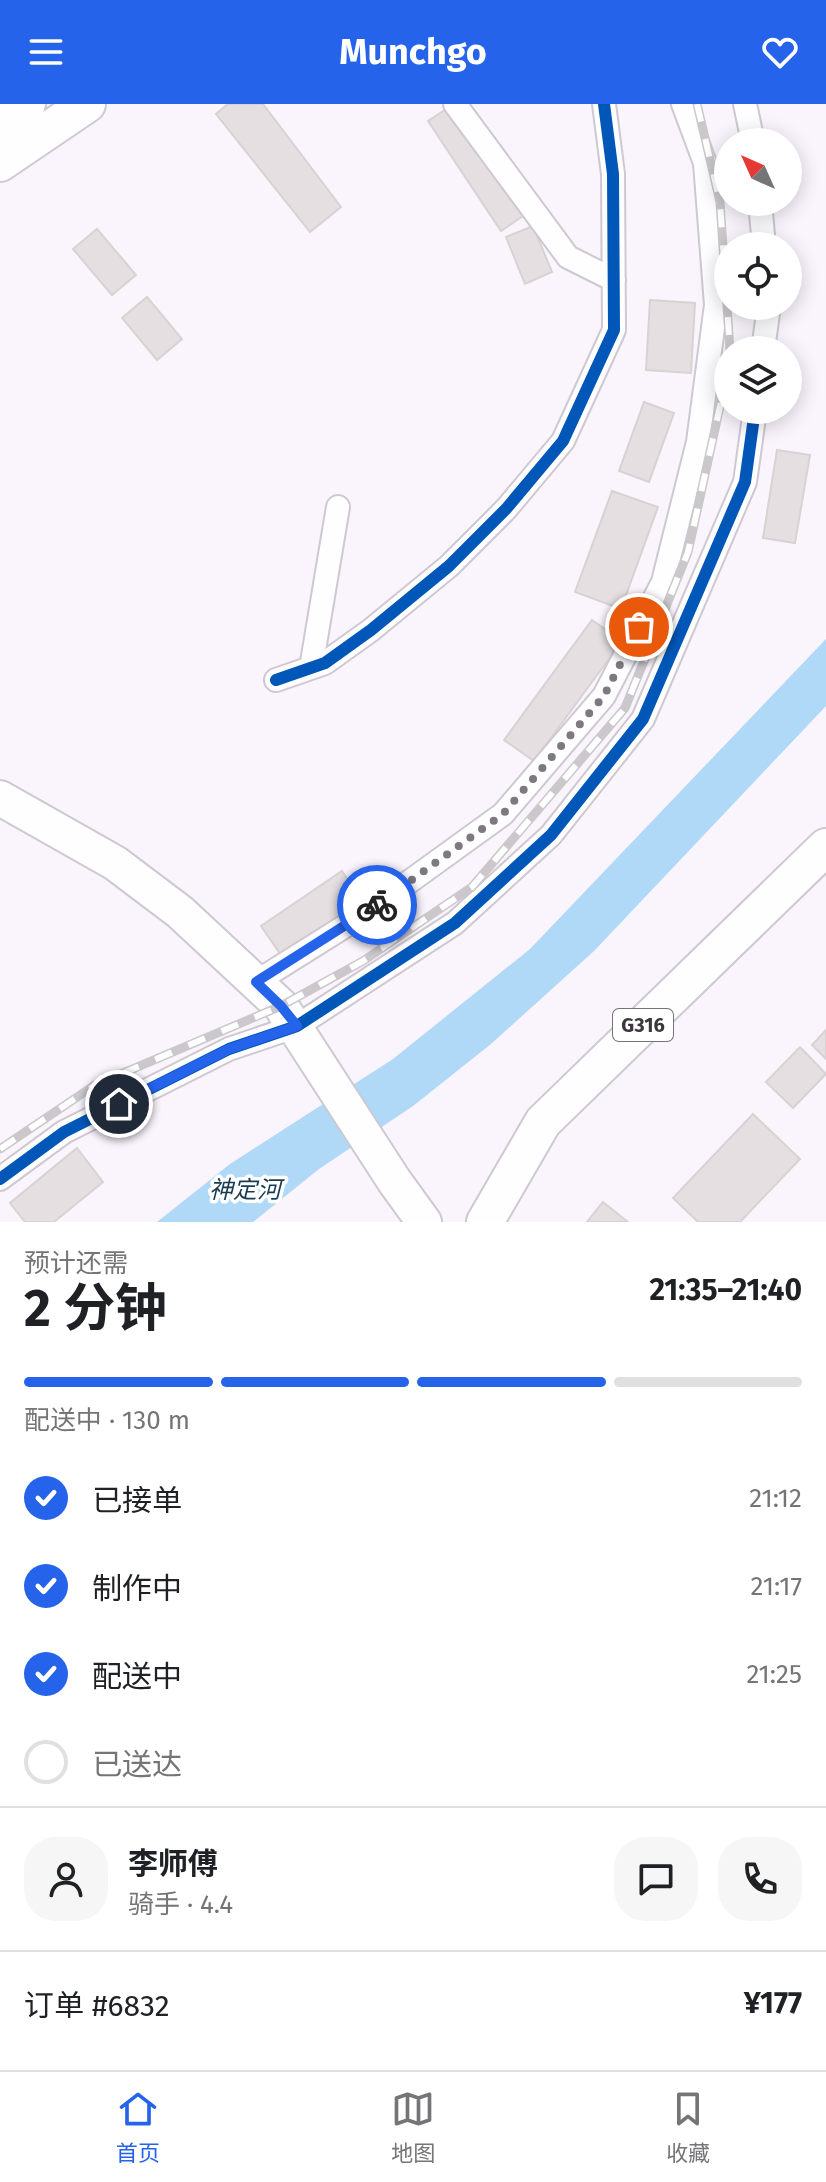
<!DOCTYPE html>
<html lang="zh">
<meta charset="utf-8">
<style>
body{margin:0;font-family:"Fira Sans","Noto Sans SC",sans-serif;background:#f6f6f6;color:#202124;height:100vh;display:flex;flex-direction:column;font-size:30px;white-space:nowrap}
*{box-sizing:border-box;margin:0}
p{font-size:26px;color:#757577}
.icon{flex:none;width:44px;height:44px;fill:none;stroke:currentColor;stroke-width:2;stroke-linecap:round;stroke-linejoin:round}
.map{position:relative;height:1118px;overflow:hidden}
.drawer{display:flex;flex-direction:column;background:#fff;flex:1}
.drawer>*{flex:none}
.needle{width:52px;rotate:315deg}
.buttons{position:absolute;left:714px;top:24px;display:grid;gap:16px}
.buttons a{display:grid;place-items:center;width:88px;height:88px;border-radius:50%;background:#fff;box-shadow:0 4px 20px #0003;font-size:40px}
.pin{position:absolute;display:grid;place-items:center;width:68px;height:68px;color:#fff;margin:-34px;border:4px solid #fff;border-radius:50%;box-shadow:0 2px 8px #0007}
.courier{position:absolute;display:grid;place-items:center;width:80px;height:80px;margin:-40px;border:6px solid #2563eb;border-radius:50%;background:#fff;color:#222;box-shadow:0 2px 10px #0007}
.headline em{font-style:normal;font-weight:700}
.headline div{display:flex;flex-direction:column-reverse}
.headline{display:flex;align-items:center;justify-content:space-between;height:136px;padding:0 24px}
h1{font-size:52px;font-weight:700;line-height:60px}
.bar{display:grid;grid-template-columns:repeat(4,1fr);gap:12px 8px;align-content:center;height:96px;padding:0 24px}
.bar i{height:10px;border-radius:6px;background:#e0e0e0}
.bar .on{background:#2563eb}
.bar p{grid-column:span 4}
.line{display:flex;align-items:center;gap:20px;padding:0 24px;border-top:2px solid #e0e0e0}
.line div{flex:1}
.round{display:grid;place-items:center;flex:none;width:84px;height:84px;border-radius:32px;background:#f6f6f6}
ol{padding:0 24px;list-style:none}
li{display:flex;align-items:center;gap:24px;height:88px}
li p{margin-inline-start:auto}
li .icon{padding:8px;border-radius:50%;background:#2563eb;color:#fff;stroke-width:4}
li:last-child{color:#757577}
li i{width:44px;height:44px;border:4px solid #e0e0e0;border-radius:50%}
header{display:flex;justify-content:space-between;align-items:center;height:104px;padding:0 24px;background:#2563eb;color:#fff;font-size:36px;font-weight:700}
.tab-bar{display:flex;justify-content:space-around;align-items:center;height:112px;border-top:2px solid #e0e0e0;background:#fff;font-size:22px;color:#757577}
.tab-bar a{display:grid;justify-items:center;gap:4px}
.tab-bar .on{color:#2563eb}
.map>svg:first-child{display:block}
</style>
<header><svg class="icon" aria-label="menu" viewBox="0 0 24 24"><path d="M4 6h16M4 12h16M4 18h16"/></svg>Munchgo<svg class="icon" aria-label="heart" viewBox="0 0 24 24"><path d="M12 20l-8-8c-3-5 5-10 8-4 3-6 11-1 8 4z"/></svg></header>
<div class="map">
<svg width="826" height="1118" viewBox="0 0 826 1118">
<rect width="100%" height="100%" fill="#faf4fc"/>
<!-- water -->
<path fill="#b0d8f7" d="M826 535V602L594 847 491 940 413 1002 319 1065 253 1118H157L230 1060 393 955 530 845Z"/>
<!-- building -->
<path fill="#e6dfe1" stroke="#d8d2d3" stroke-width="2" d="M228 0H263L341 103 310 128 216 10Z
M454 0 526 110 501 127 428 17Z
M533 122 552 168 525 180 506 133Z
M97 125 136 171 112 191 73 145Z
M147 193 182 235 157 256 122 214Z
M650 196 695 199 691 269 646 266Z
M644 298 674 309 649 378 619 367Z
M777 346 810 351 795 439 763 434Z
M612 387 658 403 621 505 575 488Z
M592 516 622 537 534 657 504 636Z
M342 767 364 800 283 854 261 822Z
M826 926V955L812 941Z
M800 943 826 970 793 1004 766 978Z
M753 1010 800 1055 740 1118H698L673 1094Z
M77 1044 103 1078 54 1118H25L10 1099Z
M603 1098 628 1118H587Z"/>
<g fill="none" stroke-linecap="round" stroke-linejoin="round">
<defs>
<path id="minor" d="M455 0 568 153 614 176
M745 0 753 38
M760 98 764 142
M763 246 769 202
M311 564 338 403
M276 576 325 559 371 526 449 462 506 405 563 337 614 226 613 70 604 0
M256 878 366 809 503 710 604 592 663 478 698 338 716 201 705 59 683 0
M0 1075 64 1028 229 945 297 922 455 819 551 731 643 615 745 378 755 306"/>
<path id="primary" d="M0 694 115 759 180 808 281 902 395 1078 424 1118"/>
<path id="trunk" d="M0 19 27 0
M0 59 87 0
M485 1118 543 1018 826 743"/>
</defs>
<!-- minor casing -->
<use href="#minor" stroke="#cec9d0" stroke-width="26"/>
<!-- primary casing -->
<use href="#primary" stroke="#cec9d0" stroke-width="38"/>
<!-- trunk casing -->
<use href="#trunk" stroke="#cec9d0" stroke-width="40"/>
<!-- minor -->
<use href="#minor" stroke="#fefdff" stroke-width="22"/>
<!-- primary -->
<use href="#primary" stroke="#fefdff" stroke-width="34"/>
<!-- trunk -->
<use href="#trunk" stroke="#fefdff" stroke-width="36"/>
<defs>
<path id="rail" d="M697 0 720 98 730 246
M0 1045 95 981 281 902 363 857 472 783 625 604 688 448 728 266"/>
</defs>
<!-- rail casing -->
<use href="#rail" stroke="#cac8cb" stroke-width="9"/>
<!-- rail -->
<use href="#rail" stroke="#fff" stroke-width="6" stroke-dasharray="18" stroke-linecap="butt"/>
<defs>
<path id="cycleway" d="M276 576 325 559 371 526 449 462 506 405 563 337 614 226 613 70 604 0
M0 1075 64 1028 229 945 297 922 455 819 551 731 643 615 745 378 755 306"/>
</defs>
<!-- cycleway casing -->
<use href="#cycleway" stroke="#fff" stroke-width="17"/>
<!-- cycleway -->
<use href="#cycleway" stroke="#0057b8" stroke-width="12"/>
</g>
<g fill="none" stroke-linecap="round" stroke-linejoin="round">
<!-- done -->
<path stroke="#7e7980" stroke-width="8" stroke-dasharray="0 14.4" d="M377 801 503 710 604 592 639 523"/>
<!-- route -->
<path stroke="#2563eb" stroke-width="10" d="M119 1000 229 945 297 922 281 902 256 878 377 801"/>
</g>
<g text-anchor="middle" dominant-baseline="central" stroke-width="7" stroke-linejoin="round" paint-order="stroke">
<!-- shield labels -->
<rect fill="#fff" stroke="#767377" stroke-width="2" x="613" y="905" width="60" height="32" rx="6"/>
<g font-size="20" font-weight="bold" fill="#3c373d">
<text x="643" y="921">G316</text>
</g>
<!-- water labels -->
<g font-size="24" font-style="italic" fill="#193b50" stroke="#fff">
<text x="245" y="1086">神定河</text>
</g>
</g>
</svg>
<div class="buttons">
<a><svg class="needle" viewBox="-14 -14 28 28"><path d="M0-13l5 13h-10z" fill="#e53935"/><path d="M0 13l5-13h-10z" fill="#757577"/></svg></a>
<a><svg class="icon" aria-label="locate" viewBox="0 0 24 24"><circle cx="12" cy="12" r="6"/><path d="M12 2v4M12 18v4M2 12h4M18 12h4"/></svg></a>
<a><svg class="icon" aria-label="layers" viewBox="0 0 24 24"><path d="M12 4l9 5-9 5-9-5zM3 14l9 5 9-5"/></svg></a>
</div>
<div class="pin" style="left:639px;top:523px;background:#ea580c"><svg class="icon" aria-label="bag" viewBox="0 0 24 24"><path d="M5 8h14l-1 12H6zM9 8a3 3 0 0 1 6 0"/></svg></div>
<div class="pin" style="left:119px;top:1000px;background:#1f2937"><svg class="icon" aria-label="home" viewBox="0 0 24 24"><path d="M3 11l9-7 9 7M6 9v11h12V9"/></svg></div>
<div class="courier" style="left:377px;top:801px"><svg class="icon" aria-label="bike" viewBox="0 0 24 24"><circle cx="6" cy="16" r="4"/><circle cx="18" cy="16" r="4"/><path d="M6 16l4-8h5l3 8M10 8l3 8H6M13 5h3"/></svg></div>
</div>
<section class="drawer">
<div class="headline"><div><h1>2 分钟</h1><p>预计还需</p></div><em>21:35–21:40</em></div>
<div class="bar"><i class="on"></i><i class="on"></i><i class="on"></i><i></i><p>配送中 · 130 m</p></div>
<ol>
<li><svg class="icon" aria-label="check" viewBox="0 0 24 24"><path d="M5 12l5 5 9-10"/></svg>已接单<p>21:12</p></li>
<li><svg class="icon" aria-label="check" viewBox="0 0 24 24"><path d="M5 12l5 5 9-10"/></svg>制作中<p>21:17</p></li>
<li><svg class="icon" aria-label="check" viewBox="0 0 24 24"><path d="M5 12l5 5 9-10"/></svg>配送中<p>21:25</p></li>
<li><i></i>已送达</li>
</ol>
<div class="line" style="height:144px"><a class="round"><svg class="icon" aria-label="person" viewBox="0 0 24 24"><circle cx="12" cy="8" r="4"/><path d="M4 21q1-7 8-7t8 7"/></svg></a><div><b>李师傅</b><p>骑手 · 4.4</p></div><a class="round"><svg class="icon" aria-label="chat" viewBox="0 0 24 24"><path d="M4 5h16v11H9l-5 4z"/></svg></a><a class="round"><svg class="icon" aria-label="phone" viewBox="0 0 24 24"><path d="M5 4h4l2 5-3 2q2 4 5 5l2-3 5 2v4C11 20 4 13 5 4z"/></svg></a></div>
<div class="line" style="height:104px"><div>订单 #6832</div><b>¥177</b></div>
</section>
<nav class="tab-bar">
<a class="on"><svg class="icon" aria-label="home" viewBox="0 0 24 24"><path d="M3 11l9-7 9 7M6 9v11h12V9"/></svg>首页</a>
<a><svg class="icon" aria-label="map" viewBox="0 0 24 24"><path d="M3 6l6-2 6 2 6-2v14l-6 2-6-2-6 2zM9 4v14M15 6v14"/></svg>地图</a>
<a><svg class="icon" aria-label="saved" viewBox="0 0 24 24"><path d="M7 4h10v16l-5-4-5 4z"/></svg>收藏</a>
</nav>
